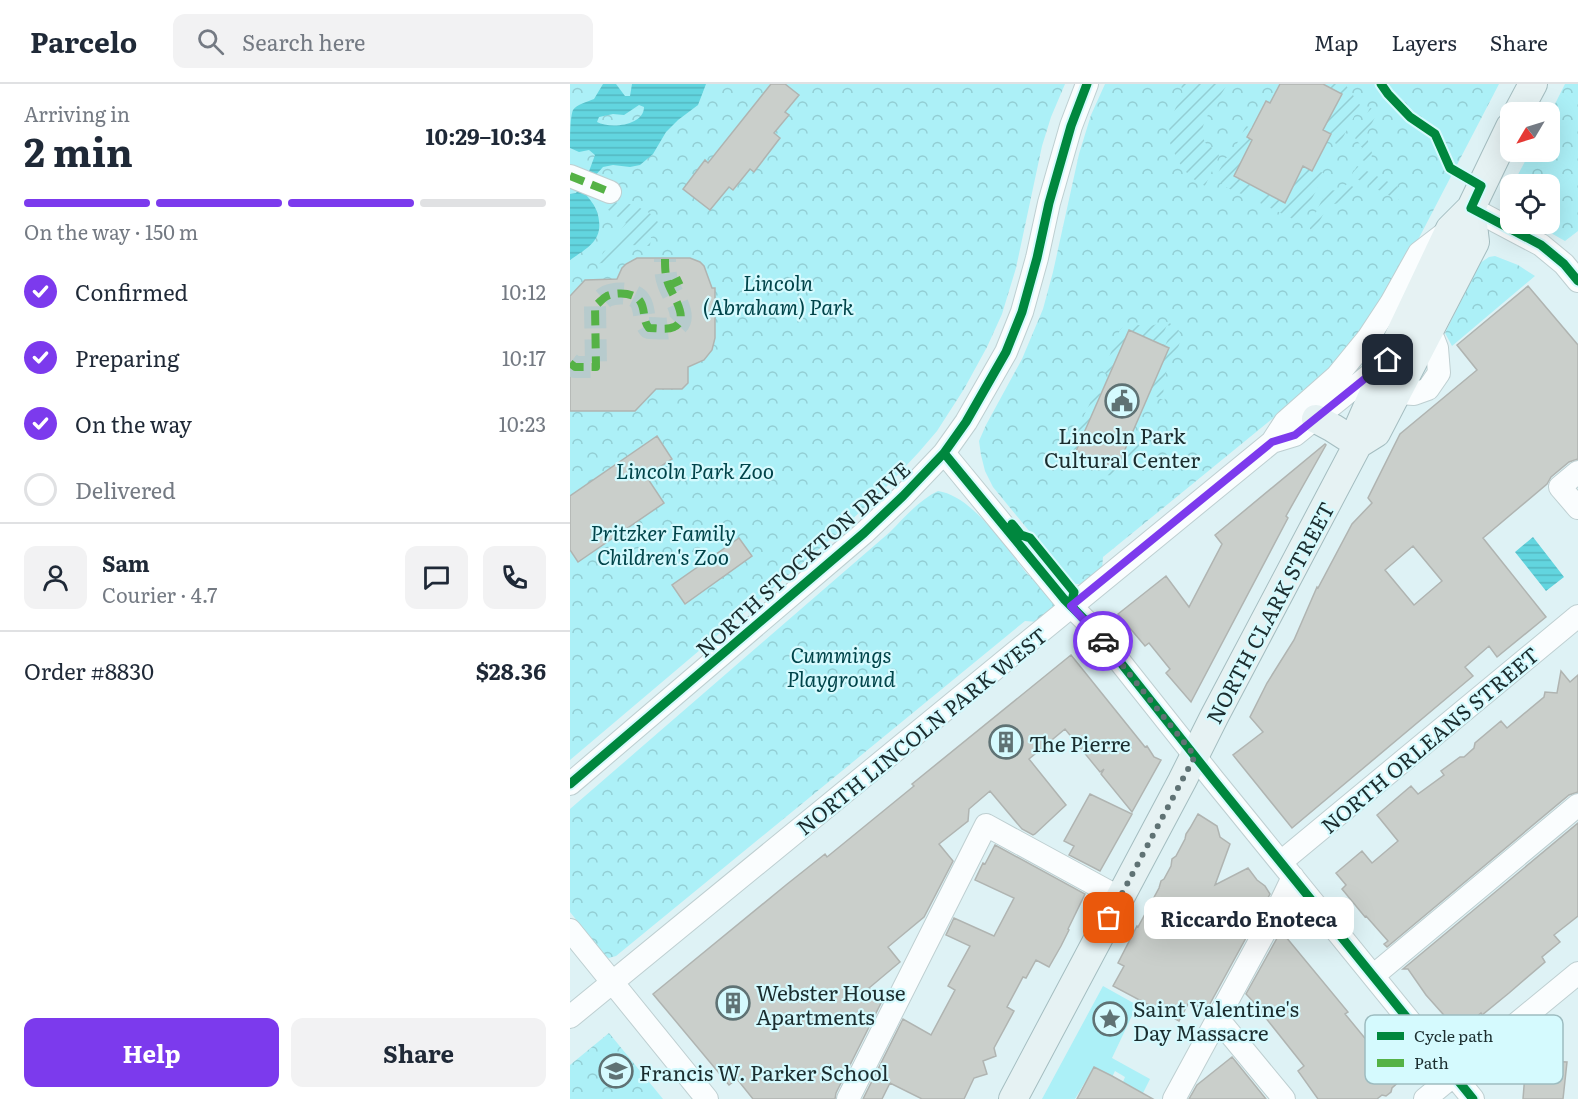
<!DOCTYPE html>
<meta charset="utf-8">
<style>
body{margin:0;font-family:Literata,serif;background:#f2f2f3;color:#1f2937;height:100vh;display:flex;flex-direction:column;font-size:22px;white-space:nowrap}
*{box-sizing:border-box;margin:0}
p{font-size:20px;color:#747a83}
.icon{flex:none;width:33px;height:33px;fill:none;stroke:currentColor;stroke-width:2;stroke-linecap:round;stroke-linejoin:round}
.map{position:relative;flex:1;overflow:hidden}
.details{display:flex;flex-direction:column;background:#fff;width:570px}
.details>*{flex:none}
.needle{width:39px;rotate:232deg}
.buttons{position:absolute;left:930px;top:18px;display:grid;gap:12px}
.buttons a{display:grid;place-items:center;width:60px;height:60px;border-radius:12px;background:#fff;box-shadow:0 6px 24px #0002;font-size:30px}
.pin{position:absolute;display:grid;place-items:center;width:51px;height:51px;color:#fff;margin:-26px;border-radius:12px;box-shadow:0 3px 9px #0006}
.courier{position:absolute;display:grid;place-items:center;width:60px;height:60px;margin:-30px;border:4px solid #7c3aed;border-radius:50%;background:#fff;color:#222;box-shadow:0 2px 8px #0007}
.bubble{position:absolute;height:42px;border-radius:12px;background:#fff;box-shadow:0 6px 24px #0002;font-size:20px;font-weight:700;line-height:42px;text-align:center}
.overview em{font-style:normal;font-weight:700}
.overview div{display:flex;flex-direction:column-reverse}
.overview{display:flex;align-items:center;justify-content:space-between;height:102px;padding:0 24px}
h1{font-size:39px;font-weight:700;line-height:45px}
.bar{display:grid;grid-template-columns:repeat(4,1fr);gap:9px 6px;align-content:center;height:72px;padding:0 24px}
.bar i{height:8px;border-radius:4px;background:#e0e1e3}
.bar .current{background:#7c3aed}
.bar p{grid-column:span 4}
.line{display:flex;align-items:center;gap:15px;padding:0 24px;border-top:2px solid #e0e1e3}
.line div{flex:1}
.round{display:grid;place-items:center;flex:none;width:63px;height:63px;border-radius:12px;background:#f2f2f3}
ol{padding:0 24px;list-style:none}
li{display:flex;align-items:center;gap:18px;height:66px}
li p{margin-inline-start:auto}
li .icon{padding:6px;border-radius:50%;background:#7c3aed;color:#fff;stroke-width:4}
li:last-child{color:#747a83}
li i{width:33px;height:33px;border:3px solid #e0e1e3;border-radius:50%}
.button{display:flex;gap:12px;margin-top:auto;padding:12px 24px}
.button a{flex:1;height:69px;border-radius:12px;background:#7c3aed;color:#fff;font-size:24px;font-weight:700;line-height:69px;text-align:center}
.button a+a{background:#f2f2f3;color:#1f2937}
header{display:flex;align-items:center;gap:36px;box-sizing:border-box;height:84px;padding:0 30px;background:#fff;border-bottom:2px solid #e0e1e3}
header strong{font-size:28px}
nav{display:flex;gap:33px;margin-inline-start:auto;font-size:21px}
.search{width:420px;height:54px;background:#f2f2f3;display:flex;align-items:center;gap:15px;box-sizing:border-box;padding:0 21px;border-radius:12px;color:#747a83;font-size:22px}
main{display:flex;flex:1;min-height:0}
.map>svg:first-child{display:block}
</style>
<header>
<strong>Parcelo</strong>
<div class="search"><svg class="icon" aria-label="search" viewBox="0 0 24 24"><circle cx="10" cy="10" r="6"/><path d="M15 15l6 6"/></svg>Search here</div>
<nav><a>Map</a><a>Layers</a><a>Share</a></nav>
</header>
<main>
<section class="details">
<div class="overview"><div><h1>2 min</h1><p>Arriving in</p></div><em>10:29–10:34</em></div>
<div class="bar"><i class="current"></i><i class="current"></i><i class="current"></i><i></i><p>On the way · 150 m</p></div>
<ol>
<li><svg class="icon" aria-label="check" viewBox="0 0 24 24"><path d="M5 12l5 5 9-10"/></svg>Confirmed<p>10:12</p></li>
<li><svg class="icon" aria-label="check" viewBox="0 0 24 24"><path d="M5 12l5 5 9-10"/></svg>Preparing<p>10:17</p></li>
<li><svg class="icon" aria-label="check" viewBox="0 0 24 24"><path d="M5 12l5 5 9-10"/></svg>On the way<p>10:23</p></li>
<li><i></i>Delivered</li>
</ol>
<div class="line" style="height:108px"><a class="round"><svg class="icon" aria-label="person" viewBox="0 0 24 24"><circle cx="12" cy="8" r="4"/><path d="M4 21q1-7 8-7t8 7"/></svg></a><div><b>Sam</b><p>Courier · 4.7</p></div><a class="round"><svg class="icon" aria-label="chat" viewBox="0 0 24 24"><path d="M4 5h16v11H9l-5 4z"/></svg></a><a class="round"><svg class="icon" aria-label="phone" viewBox="0 0 24 24"><path d="M5 4h4l2 5-3 2q2 4 5 5l2-3 5 2v4C11 20 4 13 5 4z"/></svg></a></div>
<div class="line" style="height:78px"><div>Order #8830</div><b>$28.36</b></div>
<div class="button"><a>Help</a><a>Share</a></div>
</section>
<div class="map">
<svg width="1008" height="1015" viewBox="0 0 1008 1015">
<defs>
<pattern id="park-crowns" width="20" height="18" patternUnits="userSpaceOnUse" patternTransform="scale(1.5)"><rect width="20" height="18" fill="#acf0f7"/><path d="M2 6a3 3 0 1 1 6 0M12 15a3 3 0 1 1 6 0" fill="none" stroke="#93ced4"/></pattern>
<pattern id="garden-furrows" width="10" height="10" patternUnits="userSpaceOnUse" patternTransform="scale(1.5)"><rect width="10" height="10" fill="#acf0f7"/><path d="M-1 1l2-2M0 10L10 0M9 11l2-2" fill="none" stroke="#93ced4"/></pattern>
<pattern id="water-rules" width="6" height="5" patternUnits="userSpaceOnUse" patternTransform="scale(1.5)"><rect width="6" height="5" fill="#62d5df"/><path d="M0 2.5h6" fill="none" stroke="#54b7c0"/></pattern>
</defs>
<rect width="100%" height="100%" fill="#def2f5"/>
<!-- grass -->
<path fill="#acf0f7" d="M533 902 567 921 542 974 580 995 570 1015 565 1005 553 998 555 993 545 987 542 993 524 983 505 1015H472Z"/>
<!-- park -->
<path fill="url(#park-crowns)" d="M0 0H495L481 33 472 62 446 184 432 230 417 263 394 305 367 347 349 368 320 399 268 449 0 676Z
M535 0H929L824 202 792 250 745 300 533 473 532 485 512 500H504L500 497 423 403 415 387 411 371 409 357 416 341 452 275 473 225 483 188 509 70 521 31Z
M995 0H1008V147L995 157 965 140H980V100H943L960 68H980V30Z
M925 172 948 181 965 192 882 262 875 249 910 179 919 173Z
M368 407C403 412 436 464 458 491L468 492 484 511 485 522 468 538 455 537 46 872 39 874 36 873 0 828V725L320 448C334 434 349 416 368 407Z
M39 949 93 1015H0V981Z"/>
<!-- garden -->
<path fill="url(#garden-furrows)" d="M611 0H657C650 16 624 41 635 58 637 62 643 64 647 66L649 72 635 102 620 93 608 77 600 59 599 40 606 23 613 12Z
M760 0H775L790 21 769 61 758 56 761 50 753 46 772 10 759 3Z
M800 24 808 27 796 51 802 69 801 80 790 75 792 63 785 54Z
M676 42 682 44 677 53 682 56 664 92 684 103 679 113C670 109 648 103 648 92 648 86 654 79 656 74L660 73Z
M733 82 742 87 743 84 755 90 730 137H727L690 119 695 109 715 118Z
M787 82 834 106 828 116 781 92Z
M777 100 788 105C780 115 772 121 759 120L744 147 740 145V141L757 105C766 108 771 106 777 100Z
M38 111 41 116 52 121 54 118C67 123 97 131 87 151L81 153 80 162 61 161 39 178 25 180 56 139 37 125 36 119Z
M594 237C626 247 603 269 596 288 592 298 593 306 595 317L579 309 599 264 595 262 603 243 597 241 589 259 559 246 539 290 533 288 550 246C559 238 564 241 574 242 581 243 588 240 594 237Z
M521 305 531 310 506 366 521 373 517 382 506 377 501 371 499 363 520 319Z
M562 349 579 357 567 378 545 392 536 391 527 386 531 378 547 384Z"/>
<!-- water -->
<path fill="url(#water-rules)" fill-rule="evenodd" d="M33 0H46L55 12H60L62 0H136L128 21 108 36 96 48 83 70 70 81 60 83 43 81 33 83 22 95 17 112C24 120 28 127 29 137 32 158 14 166 0 176V110L6 109 18 90 25 71 19 66 9 68 0 64C0 55 0 33 3 26 7 20 17 18 24 15ZM69 21 74 23C74 42 40 45 27 38L29 33 43 30 54 31Z
M963 453 994 493 976 507 945 468Z"/>
<!-- building -->
<path fill="#cacfcb" stroke="#b0b4b1" stroke-width="1.5" fill-rule="evenodd" d="M201 0H215L229 11 215 28 219 31 204 49 210 54 184 88 180 85 163 106 159 103 140 126 113 105 135 76 138 79Z
M710 0H753L772 10 753 46 761 50 742 87 733 82 715 119 664 92 682 56 677 53 682 44 696 17 700 19Z
M67 174H120L130 178 134 182 142 204H145V254L142 266 134 276 118 283V299L112 305H86L65 327H0V212L15 196 47 195 52 184 56 180Z
M958 202 1008 261V375L999 378 981 393 977 400 913 454 976 533 927 573 919 562 895 583 903 592 722 744 663 671 693 648 680 633 697 599 724 556 747 503 748 504 782 440 802 419 798 414 830 350 907 286 887 261ZM843 462 872 497 844 521 815 486Z
M559 246 599 264 547 384 506 367Z
M87 352 102 375 76 392 94 419 8 478 0 466V412Z
M755 360 756 361 716 432 718 434 621 618 596 589 600 585 579 559 575 562 548 530 596 492 619 523 652 460 645 451Z
M169 454 182 472 115 520 102 501Z
M501 571 575 663 577 662 584 673 591 676 562 728 531 690 534 685 530 688 495 645 459 675 496 721 465 750 463 751 452 745 420 707 399 725 398 737 369 760 383 777 354 833 318 863 330 878 299 904 311 919 266 1009 265 1015H183L167 995 159 1001 83 910 216 801 255 770 257 773 344 702 342 700Z
M991 587 1000 598 1008 591V708L999 711 817 863 814 860 818 857 796 832 795 833 772 805 776 801 766 789 792 767 802 779 828 757 807 731 841 702 848 710 874 691 871 687 890 673H894L904 664 905 659 931 637 937 644 974 613 975 608 987 609Z
M520 710 562 730 530 787 499 771 504 762 494 757Z
M628 730 647 742 650 753 660 760 645 801 678 784 687 796 695 802 700 810 636 927 619 918 609 937 543 902 554 882 548 879 567 842 568 843 589 804 591 797 594 795 601 782 602 775 606 772 615 755 616 750 620 744Z
M1008 739V832L984 851 990 858 972 873 975 878 939 909 912 931 911 929 889 948 856 911 838 885H833Z
M425 761 515 810 498 845 499 846 491 862 479 883 466 876 456 894 453 893 437 923 444 927 424 964 426 972 413 977 417 990 404 994 394 1015H352L320 999 312 1015H293L333 935 361 951 385 906 378 902 400 862 376 851 384 834 424 852 444 814 405 796 413 779 415 780Z
M711 847 778 928 775 930 803 964 816 954 842 986 822 1004 821 1008 816 1012 812 1011 807 1015H748L728 987 734 982 691 928 692 927 676 910Z
M662 973 696 1015H619L627 1001Z
M956 977 970 979 972 977 997 978 993 1015H953Z
M524 983 542 992 583 1015H507Z"/>
<g fill="none" stroke-linecap="round" stroke-linejoin="round">
<!-- minor-tunnel -->
<path stroke="#b7cbcd" stroke-width="22" stroke-dasharray="22 11" stroke-linecap="butt" d="M0 279 5 283H26L25 222C29 219 33 214 37 212 46 208 64 208 70 217 76 226 72 236 79 244 86 244 97 246 104 243 121 235 101 210 98 199 95 191 95 183 95 175"/>
<defs>
<path id="minor" d="M0 92 40 108
M901 124 971 161 994 180 1008 197
M828 309 844 310 858 305 869 289 867 264 860 246 851 252
M702 358 725 351 817 277
M374 369 494 515 524 545 643 695 903 1015
M1008 388 990 403 1008 424
M0 700 294 449 333 412 374 369 396 338 436 268 452 228 467 174 479 119 501 42 517 0
M711 778 1008 532
M0 846 137 1015
M803 892 1008 721
M0 933 702 358 715 338 767 292 798 254 821 219 849 169 879 146
M648 935 714 1015
M278 1015 416 741 550 814
M604 1015 711 818 723 793
M855 1015 1008 889"/>
<path id="major" d="M948 28 963 0
M746 335 763 344 788 360
M790 359 806 349 905 158 901 124
M443 1015 612 697 644 633 788 360 790 340 818 276 880 145 901 124 940 43"/>
</defs>
<!-- minor casing -->
<use href="#minor" stroke="#becfd1" stroke-width="24"/>
<!-- major casing -->
<use href="#major" stroke="#a4bdc0" stroke-width="30"/>
<!-- minor -->
<use href="#minor" stroke="#fafdfe" stroke-width="22"/>
<!-- major -->
<use href="#major" stroke="#e6f2f3" stroke-width="28"/>
<!-- quiet -->
<path stroke="#55b246" stroke-width="8" stroke-dasharray="15 8" stroke-linecap="butt" d="M0 92 40 108
M98 202 117 193
M0 279 5 283H26L25 222C29 219 33 214 37 212 46 208 64 208 70 217 76 226 72 236 79 244 86 244 97 246 104 243 121 235 101 210 98 199 95 191 95 183 95 175"/>
<defs>
<path id="cycleway" d="M811 0 818 10 840 33 865 50 880 84 911 102 901 124 971 161 994 180 1008 197
M374 369 494 515 524 545 643 695 903 1015
M442 440 451 451 460 454 504 508 501 522
M0 700 294 449 333 412 374 369 396 338 436 268 452 228 467 174 479 119 501 42 517 0"/>
</defs>
<!-- cycleway casing -->
<use href="#cycleway" stroke="#d5fafe" stroke-width="13"/>
<!-- cycleway -->
<use href="#cycleway" stroke="#00873e" stroke-width="9"/>
</g>
<g fill="none" stroke-linecap="round" stroke-linejoin="round">
<!-- done -->
<path stroke="#5f7274" stroke-width="6" stroke-dasharray="0 10.8" d="M533 557 625 672 539 834"/>
<!-- route -->
<path stroke="#7c3aed" stroke-width="8" d="M533 557 501 522 702 358 725 351 818 276"/>
</g>
<!-- icons -->
<defs>
<symbol id="civic-ring" viewBox="-11 -11 22 22"><circle r="9.5" fill="#d5fafe" stroke="#5f7274" stroke-width="1.5"/><path d="M-.6-6.5H3V-4.5H.6V-3L4-1V1h2V6H-6V1h2V-1L-.6-3ZM-1.2 2.5V6h2.4V2.5Z" fill="#5f7274"/></symbol>
<symbol id="building-ring" viewBox="-11 -11 22 22"><circle r="9.5" fill="#d5fafe" stroke="#5f7274" stroke-width="1.5"/><path d="M-4-6H4V6H1V3H-1V6H-4ZM-2.5-4.3h1.7v1.8h-1.7ZM.8-4.3h1.7v1.8H.8ZM-2.5-1h1.7V.8h-1.7ZM.8-1h1.7V.8H.8Z" fill="#5f7274"/></symbol>
<symbol id="sight-ring" viewBox="-11 -11 22 22"><circle r="9.5" fill="#d5fafe" stroke="#5f7274" stroke-width="1.5"/><path d="M0-6L1.8-2.2L6-1.7L2.9 1.2L3.7 5.4L0 3.3L-3.7 5.4L-2.9 1.2L-6-1.7L-1.8-2.2Z" fill="#5f7274"/></symbol>
<symbol id="school-ring" viewBox="-11 -11 22 22"><circle r="9.5" fill="#d5fafe" stroke="#5f7274" stroke-width="1.5"/><path d="M0-5L7-2L0 1L-7-2ZM-4 1L0 2.5L4 1V4Q0 6-4 4Z" fill="#5f7274"/></symbol>
</defs>
<g fill-rule="evenodd">
<use href="#civic-ring" x="533" y="298" width="38" height="38"/>
<use href="#building-ring" x="417" y="639" width="38" height="38"/>
<use href="#building-ring" x="144" y="900" width="38" height="38"/>
<use href="#sight-ring" x="521" y="916" width="38" height="38"/>
<use href="#school-ring" x="27" y="968" width="38" height="38"/>
</g>
<g text-anchor="middle" dominant-baseline="central" stroke-width="4.5" stroke-linejoin="round" paint-order="stroke">
<!-- park labels -->
<g font-size="21" font-style="italic" fill="#00444a" stroke="#d5fafe">
<text x="208" y="197">Lincoln<tspan x="208" dy="24">(Abraham) Park</tspan></text>
<text x="125" y="385">Lincoln Park Zoo</text>
<text x="93" y="447">Pritzker Family<tspan x="93" dy="24">Children's Zoo</tspan></text>
<text x="271" y="569">Cummings<tspan x="271" dy="24">Playground</tspan></text>
</g>
<!-- poi labels -->
<g font-size="21" fill="#1b2d2f" stroke="#d5fafe" text-anchor="start">
<text x="552" y="350" text-anchor="middle">Lincoln Park<tspan x="552" dy="24">Cultural Center</tspan></text>
<text x="459" y="658">The Pierre</text>
<text x="186" y="907">Webster House<tspan x="186" dy="24">Apartments</tspan></text>
<text x="563" y="923">Saint Valentine's<tspan x="563" dy="24">Day Massacre</tspan></text>
<text x="69" y="987">Francis W. Parker School</text>
</g>
<!-- street labels -->
<g font-size="21" fill="#1b2d2f" stroke="#d5fafe">
<text transform="translate(232 474) rotate(-42)">NORTH STOCKTON DRIVE</text>
<text transform="translate(699 528) rotate(-62)">NORTH CLARK STREET</text>
<text transform="translate(351 646) rotate(-39)">NORTH LINCOLN PARK WEST</text>
<text transform="translate(859 655) rotate(-40)">NORTH ORLEANS STREET</text>
</g>
</g>
<!-- legend -->
<rect x="795" y="931" width="198" height="69" rx="9" fill="#d5fafe" stroke="#9dbcc0" stroke-width="1.5"/>
<rect x="807" y="948" width="27" height="8" fill="#00873e"/>
<rect x="807" y="975" width="27" height="8" fill="#55b246"/>
<g font-size="16" fill="#1b2d2f">
<text x="844" y="958">Cycle path</text>
<text x="844" y="985">Path</text>
</g>
</svg>
<div class="buttons">
<a><svg class="needle" viewBox="-14 -14 28 28"><path d="M0-13l5 13h-10z" fill="#e53935"/><path d="M0 13l5-13h-10z" fill="#747a83"/></svg></a>
<a><svg class="icon" aria-label="locate" viewBox="0 0 24 24"><circle cx="12" cy="12" r="6"/><path d="M12 2v4M12 18v4M2 12h4M18 12h4"/></svg></a>
</div>
<div class="pin" style="left:539px;top:834px;background:#ea580c"><svg class="icon" aria-label="bag" viewBox="0 0 24 24"><path d="M5 8h14l-1 12H6zM9 8a3 3 0 0 1 6 0"/></svg></div>
<div class="pin" style="left:818px;top:276px;background:#1f2937"><svg class="icon" aria-label="home" viewBox="0 0 24 24"><path d="M3 11l9-7 9 7M6 9v11h12V9"/></svg></div>
<div class="courier" style="left:533px;top:557px"><svg class="icon" aria-label="car" viewBox="0 0 24 24"><path d="M5 17H2v-5l4-1 3-4h7l3 4 3 1v5h-3M9 17h6M6 11h13"/><circle cx="7" cy="17" r="2"/><circle cx="17" cy="17" r="2"/></svg></div>
<div class="bubble" style="left:574px;top:813px;width:210px">Riccardo Enoteca</div>
</div>
</main>
